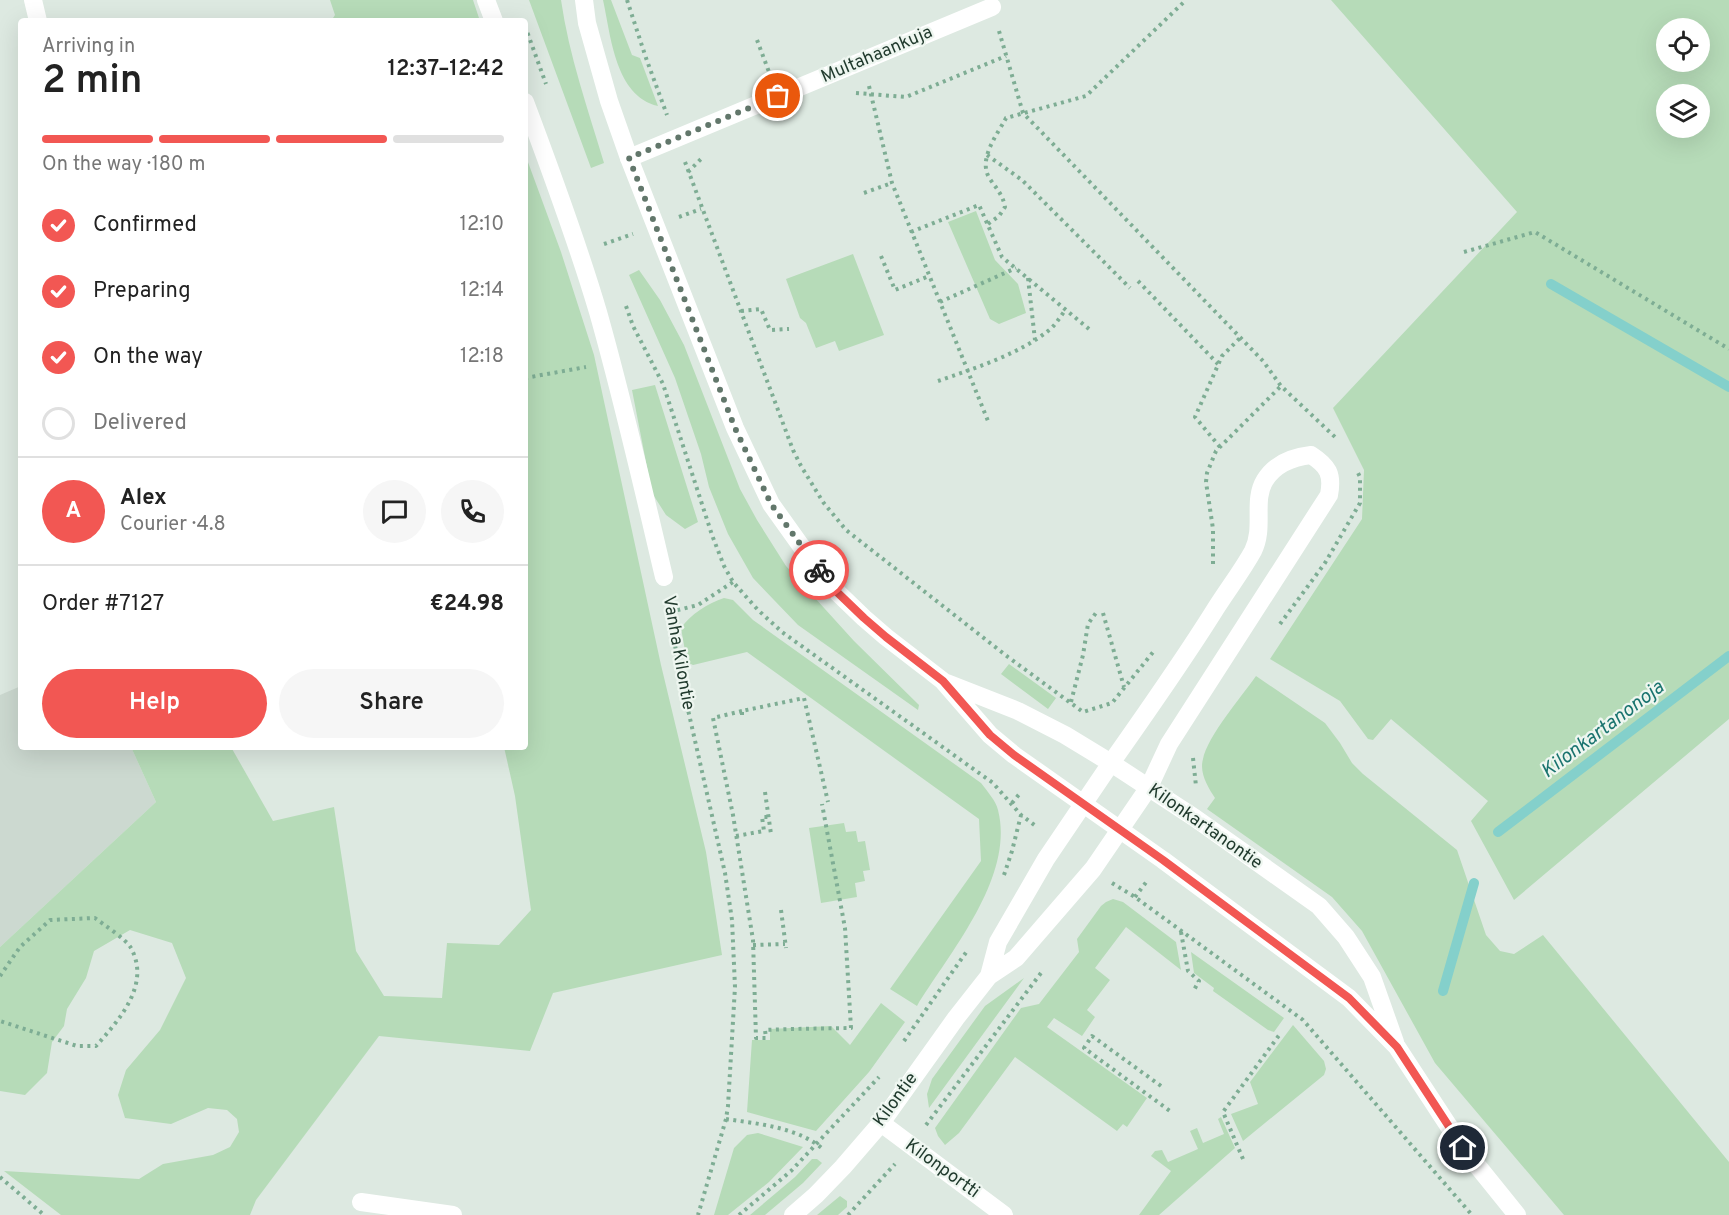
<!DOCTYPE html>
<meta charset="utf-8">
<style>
body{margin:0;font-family:Overpass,sans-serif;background:#f6f6f6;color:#222;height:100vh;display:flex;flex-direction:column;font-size:22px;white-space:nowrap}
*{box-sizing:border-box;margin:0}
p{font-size:20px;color:#767676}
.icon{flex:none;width:33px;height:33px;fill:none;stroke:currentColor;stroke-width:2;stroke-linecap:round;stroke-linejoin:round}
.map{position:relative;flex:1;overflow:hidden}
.side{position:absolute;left:18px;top:18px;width:510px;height:732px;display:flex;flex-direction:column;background:#fff;border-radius:6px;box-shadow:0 6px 24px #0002}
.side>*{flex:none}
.buttons{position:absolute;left:1656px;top:18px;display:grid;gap:12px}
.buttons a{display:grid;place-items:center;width:54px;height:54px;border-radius:50%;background:#fff;box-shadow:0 6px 24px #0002;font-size:30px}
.pin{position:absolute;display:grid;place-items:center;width:51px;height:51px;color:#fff;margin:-26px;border:3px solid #fff;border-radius:50%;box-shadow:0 2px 6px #0007}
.courier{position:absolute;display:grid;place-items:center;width:60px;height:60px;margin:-30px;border:4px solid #f25753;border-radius:50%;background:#fff;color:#222;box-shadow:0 2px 8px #0007}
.headline em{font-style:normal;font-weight:600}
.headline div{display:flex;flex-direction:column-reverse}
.headline{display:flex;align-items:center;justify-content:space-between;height:102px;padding:0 24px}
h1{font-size:39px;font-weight:600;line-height:45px}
.bar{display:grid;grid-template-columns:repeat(4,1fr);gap:9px 6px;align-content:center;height:72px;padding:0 24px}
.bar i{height:8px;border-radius:4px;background:#e0e0e0}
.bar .current{background:#f25753}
.bar p{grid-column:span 4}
.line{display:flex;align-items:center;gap:15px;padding:0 24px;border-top:2px solid #e0e0e0}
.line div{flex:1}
.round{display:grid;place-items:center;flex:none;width:63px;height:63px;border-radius:32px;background:#f6f6f6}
ol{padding:0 24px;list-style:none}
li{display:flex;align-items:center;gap:18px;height:66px}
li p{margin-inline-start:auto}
li .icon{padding:6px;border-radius:50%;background:#f25753;color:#fff;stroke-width:4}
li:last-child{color:#767676}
li i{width:33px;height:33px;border:3px solid #e0e0e0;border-radius:50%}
.primary-button{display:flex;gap:12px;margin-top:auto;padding:12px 24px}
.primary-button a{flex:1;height:69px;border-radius:36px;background:#f25753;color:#fff;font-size:24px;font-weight:600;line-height:69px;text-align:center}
.primary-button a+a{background:#f6f6f6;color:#222}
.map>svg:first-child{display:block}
</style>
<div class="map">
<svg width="1729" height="1215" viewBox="0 0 1729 1215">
<rect width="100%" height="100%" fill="#dde9e1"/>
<!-- built -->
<path fill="#ccd9d0" d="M21 686V747H131L156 802 0 947V695Z"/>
<!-- green -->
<path fill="#b6dbb8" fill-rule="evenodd" d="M330 0H473L480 21H331L335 15Z
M529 0H561C569 56 588 109 604 163L591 168Z
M603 0H611L632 55 640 58 658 106C615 96 611 36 603 0Z
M1331 0H1729V719L1514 900 1471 821 1488 801 1391 719 1373 740 1368 739 1340 701 1270 659 1362 519 1364 470 1333 408 1517 212ZM1666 28H1700V62H1666ZM1666 94H1700V128H1666Z
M525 154 561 252 594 355 661 665 706 852 722 955 553 993 530 1051 379 1036 256 1200 250 1215H61L4 1171 139 1179 163 1164 213 1155 230 1147 239 1132 237 1119 227 1110 208 1108 171 1124 125 1118 118 1095 126 1070 160 1030 186 978 172 943 130 930 94 951 86 978 67 1009 64 1026 52 1042 47 1073 25 1095 0 1091V947L156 802 131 747H231L273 821 334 807 356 951 384 996 442 998 447 943 499 945 531 910 515 796 504 747H525Z
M976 211 995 260 1018 284 1026 313 999 324 990 319 948 222Z
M853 254 884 335 839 351 835 341 816 348 806 323 800 318 786 279Z
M639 270 660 300 684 345 740 489 757 520 786 566 854 641 919 705 918 710 798 625 753 578 728 534 709 487 701 454 675 378 629 275Z
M655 385 698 522 685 529 666 515 652 493 632 390Z
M724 598 733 600 753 620 981 783C987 791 996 801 998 810 1015 877 950 952 917 1006L890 989 981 861 979 819 747 652 693 665 687 662 681 628C690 615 708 603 724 598Z
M1009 664 1056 698 1048 709 1001 674Z
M1256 676 1325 723 1340 743 1352 763 1363 774 1457 850 1486 935 1500 951 1514 954 1543 935 1729 1162V1215H1564L1435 1063 1362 931 1332 897 1207 809 1215 798C1208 787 1199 773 1203 759 1207 737 1242 696 1256 676Z
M844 823 846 832 856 831 858 842 865 841 870 870 863 871 865 881 855 883 857 897 821 903 809 828Z
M1113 899 1123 902 1176 942 1181 970 1126 927 1095 968 1110 980 1087 1010 1095 1017 1082 1036 1054 1018 1047 1027 1147 1098 1127 1127 1123 1124 1117 1131 1015 1057 959 1133 945 1145 938 1136 935 1128 1021 1008 1039 1004 1079 952 1077 939 1101 906 1106 902Z
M1191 952 1284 1018 1274 1032 1268 1030 1213 991 1214 988 1194 973Z
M1024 978 929 1108 927 1094 932 1079 985 1006Z
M881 1003 905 1022 869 1072 816 1131 747 1112 752 1040H770V1029L831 1026 850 1045Z
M1293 1025 1324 1061 1326 1069 1324 1075 1243 1141 1231 1114 1258 1104 1250 1082Z
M1221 1117 1235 1148 1159 1215H1139L1171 1171 1151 1156 1155 1151 1162 1150 1168 1162 1198 1149 1190 1131 1197 1128 1203 1143 1224 1134 1218 1119Z
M758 1133 803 1147 769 1182 728 1215H714L734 1148 747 1135Z
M812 1159H817L822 1163 803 1183 765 1215H750L795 1177Z
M840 1196 847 1201V1207L838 1215H817Z"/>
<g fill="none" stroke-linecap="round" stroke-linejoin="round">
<!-- stream -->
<path stroke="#84d0cb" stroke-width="10" d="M1551 284 1729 387
M1498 832 1729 656
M1443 991 1474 883"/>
<!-- path -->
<path stroke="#7ead94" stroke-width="4" stroke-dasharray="3 4.5" stroke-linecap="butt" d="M627 0 646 58 667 115
M525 26 546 84
M999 31 1023 113 1263 361 1281 386 1335 437
M757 40 769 72
M869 86 892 183 988 421
M856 93 906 97 1006 56
M987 155 1022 180 1130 288
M685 162 793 450 801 466 823 502 846 530 1008 657 1083 712 1112 703 1154 651
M688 172 703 157
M864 193 892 183
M679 217 701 209
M988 224 999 216 1005 207C1003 195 996 188 990 179 977 160 997 135 1006 118L1086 96 1186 0
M911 232 979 205 1002 257 1089 329
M604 244 633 234
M1464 252 1535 232 1729 349
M881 256 895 290 929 276
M1028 278 1035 340
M1138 281 1218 364
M940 302 1016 268
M626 306 633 326 663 384 712 535 724 566 733 582 758 610 782 632 993 783 1021 815 1037 827
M741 311 761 309 770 330 789 329
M525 378 586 367
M938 381C973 369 1019 354 1048 331 1055 326 1060 317 1066 309
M1220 447 1195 417 1222 356 1240 338
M1213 564V529L1206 482 1207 473 1216 451 1281 386
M668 601 679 670 725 873 732 920 735 987 728 1106 726 1119 698 1215
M670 612 698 605 733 582
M1103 613 1124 687
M1280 624 1325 563 1360 503V477L1357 471
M1071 702 1083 655 1088 624 1098 610
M742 711 713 718 733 815 753 940 756 1038H766L765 1030 791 1029
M742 715V711L804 698 828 802
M1193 758 1196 786
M765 792 771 834
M1012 803 1021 792
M736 836 764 831 762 817H768
M1004 875 1012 851 1021 815
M1112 883 1135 897 1303 1020 1472 1215
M1135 897 1147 881
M781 910 786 948
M1181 932 1188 971 1199 981 1194 990
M753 945 785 944
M0 976 20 947 50 920 95 918C103 924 127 940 131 948 151 985 119 1020 96 1046H77L0 1021
M791 1029 851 1028 845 928 822 804
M904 1041 967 951
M1161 1086 1092 1036 1084 1048 1170 1111
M726 1119C759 1124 798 1127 824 1150
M926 1125 1041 973
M1243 1159 1223 1112 1280 1034
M0 1177 44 1215
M739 1215 791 1171 879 1077
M848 1215 895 1164"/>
<!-- minor -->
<path stroke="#fff" stroke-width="18" d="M33 0 38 21
M486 0 494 21
M525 102C551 171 577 241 598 312 623 400 643 488 664 577
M629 158 992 7
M1111 763C1147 712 1183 661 1216 608 1228 589 1242 571 1253 551 1265 527 1252 501 1265 480 1275 464 1293 457 1311 455 1328 466 1333 474 1329 495L1169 744 1149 787
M881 1123 1004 1215
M361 1202 453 1215"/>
<!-- tertiary -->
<path stroke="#fff" stroke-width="18" d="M584 0 587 23 609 101 629 158 735 428 771 504 811 560 838 593 864 618 886 637 943 681 990 735 1014 755 1163 860 1349 998 1397 1047 1463 1148 1517 1215
M947 683 1018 711 1065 735 1111 763 1195 818 1319 906 1346 937 1372 977 1395 1042
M989 976 998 942 1046 859 1111 763
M793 1215 816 1195 843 1167 881 1123 956 1018 989 976 1016 958 1093 869 1149 787"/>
</g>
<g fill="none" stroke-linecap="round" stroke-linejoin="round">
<!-- done -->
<path stroke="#62776b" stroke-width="6" stroke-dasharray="0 10.8" d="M778 96 629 158 735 428 771 504 819 570"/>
<!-- route -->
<path stroke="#f25753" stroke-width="8" d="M819 570 838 593 864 618 886 637 943 681 990 735 1014 755 1163 860 1349 998 1397 1047 1463 1148"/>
</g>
<g text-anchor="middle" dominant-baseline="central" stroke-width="4.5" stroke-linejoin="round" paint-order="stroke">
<!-- street labels -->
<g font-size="18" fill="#1f392c" stroke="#eef6f0">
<text transform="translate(877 55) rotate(-23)">Multahaankuja</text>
<text transform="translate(678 653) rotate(80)">Vanha Kilontie</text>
<text transform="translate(1205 827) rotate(35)">Kilonkartanontie</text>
<text transform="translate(896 1100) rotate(-54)">Kilontie</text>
<text transform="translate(942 1169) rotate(36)">Kilonportti</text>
</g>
<!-- water labels -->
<g font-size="20" font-style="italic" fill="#1a746f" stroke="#eef6f0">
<text transform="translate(1603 730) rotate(-37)">Kilonkartanonoja</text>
</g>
</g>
</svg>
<div class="buttons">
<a><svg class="icon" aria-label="locate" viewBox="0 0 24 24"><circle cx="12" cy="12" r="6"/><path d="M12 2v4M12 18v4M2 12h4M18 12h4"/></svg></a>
<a><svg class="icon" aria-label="layers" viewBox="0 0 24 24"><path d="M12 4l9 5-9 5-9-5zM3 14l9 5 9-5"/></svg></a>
</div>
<div class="pin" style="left:778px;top:96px;background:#ea580c"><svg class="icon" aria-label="bag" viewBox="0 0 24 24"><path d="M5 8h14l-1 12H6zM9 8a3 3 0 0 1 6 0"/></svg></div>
<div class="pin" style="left:1463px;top:1148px;background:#1f2937"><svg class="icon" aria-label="home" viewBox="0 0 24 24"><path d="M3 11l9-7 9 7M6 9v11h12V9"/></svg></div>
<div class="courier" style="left:819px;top:570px"><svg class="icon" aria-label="bike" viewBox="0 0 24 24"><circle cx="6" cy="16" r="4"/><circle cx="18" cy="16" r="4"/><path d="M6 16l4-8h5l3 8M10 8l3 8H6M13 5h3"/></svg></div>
<section class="side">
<div class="headline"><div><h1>2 min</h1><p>Arriving in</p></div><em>12:37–12:42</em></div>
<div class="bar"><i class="current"></i><i class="current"></i><i class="current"></i><i></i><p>On the way · 180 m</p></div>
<ol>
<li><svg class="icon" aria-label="check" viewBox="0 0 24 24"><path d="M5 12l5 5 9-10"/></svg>Confirmed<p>12:10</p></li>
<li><svg class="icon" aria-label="check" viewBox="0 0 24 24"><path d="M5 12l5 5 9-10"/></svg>Preparing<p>12:14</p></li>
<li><svg class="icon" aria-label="check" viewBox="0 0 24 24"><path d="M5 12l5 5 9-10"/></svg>On the way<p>12:18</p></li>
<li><i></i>Delivered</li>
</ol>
<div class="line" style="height:108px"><b class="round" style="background:#f25753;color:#fff">A</b><div><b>Alex</b><p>Courier · 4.8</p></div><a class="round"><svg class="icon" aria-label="chat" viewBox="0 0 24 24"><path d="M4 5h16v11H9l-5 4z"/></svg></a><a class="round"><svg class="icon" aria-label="phone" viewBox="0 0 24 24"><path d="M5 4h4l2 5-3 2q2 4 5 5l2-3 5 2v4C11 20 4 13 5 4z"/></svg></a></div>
<div class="line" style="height:78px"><div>Order #7127</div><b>€24.98</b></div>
<div class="primary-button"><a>Help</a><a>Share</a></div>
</section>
</div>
